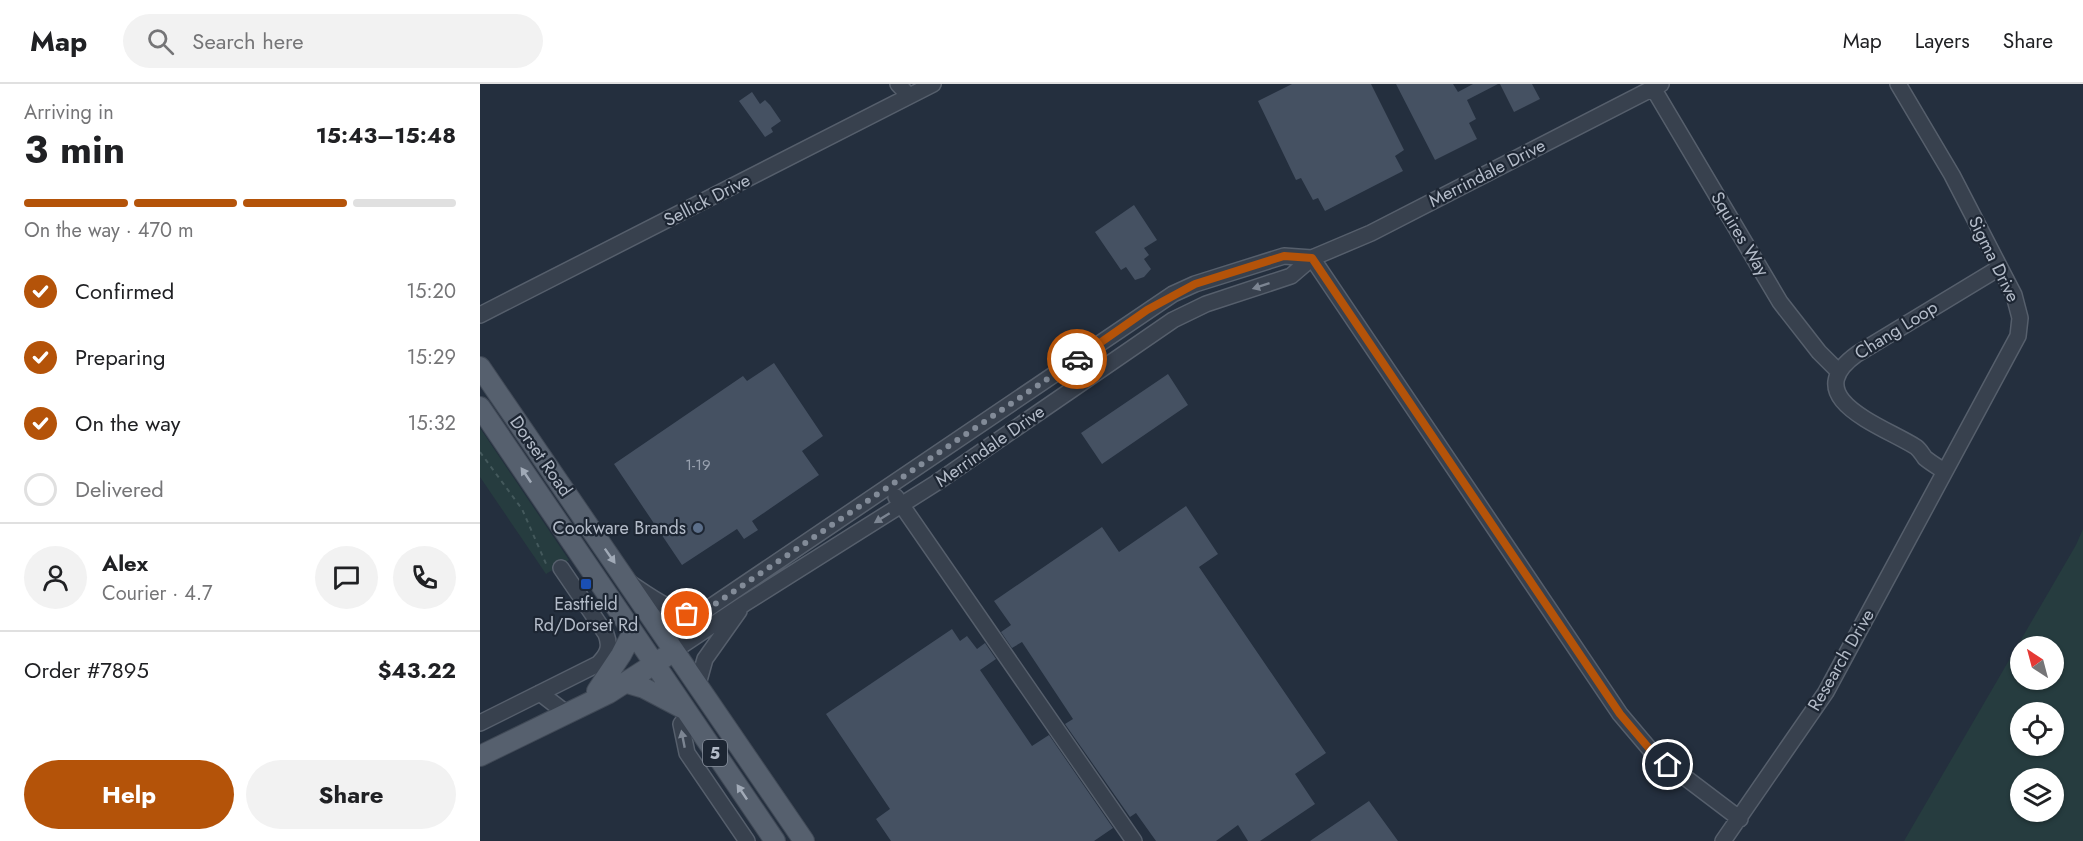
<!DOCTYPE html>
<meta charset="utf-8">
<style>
body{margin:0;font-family:Jost,sans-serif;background:#f2f2f2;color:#202124;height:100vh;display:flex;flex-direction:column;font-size:22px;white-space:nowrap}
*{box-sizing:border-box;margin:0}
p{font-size:20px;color:#757577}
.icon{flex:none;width:33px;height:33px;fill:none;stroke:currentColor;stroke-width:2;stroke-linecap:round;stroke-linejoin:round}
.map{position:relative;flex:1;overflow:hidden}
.drawer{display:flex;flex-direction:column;background:#fff;width:480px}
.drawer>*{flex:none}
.needle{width:39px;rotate:324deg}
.controls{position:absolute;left:1530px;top:552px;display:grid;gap:12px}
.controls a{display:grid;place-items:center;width:54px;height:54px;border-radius:50%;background:#fff;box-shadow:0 2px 4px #0004;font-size:30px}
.pin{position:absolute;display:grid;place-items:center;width:51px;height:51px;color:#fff;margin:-26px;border:3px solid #fff;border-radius:50%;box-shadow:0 2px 6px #0007}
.courier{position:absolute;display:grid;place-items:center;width:60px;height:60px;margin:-30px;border:4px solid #b45309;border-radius:50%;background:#fff;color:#222;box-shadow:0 2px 8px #0007}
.summary em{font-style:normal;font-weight:700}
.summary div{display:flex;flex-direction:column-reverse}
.summary{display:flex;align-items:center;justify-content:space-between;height:102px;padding:0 24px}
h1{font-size:39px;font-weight:700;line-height:45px}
.bar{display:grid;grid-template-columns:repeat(4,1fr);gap:9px 6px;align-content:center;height:72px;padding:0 24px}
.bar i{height:8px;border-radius:4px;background:#e0e0e0}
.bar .current{background:#b45309}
.bar p{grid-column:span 4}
.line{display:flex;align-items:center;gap:15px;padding:0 24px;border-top:2px solid #e0e0e0}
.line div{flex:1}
.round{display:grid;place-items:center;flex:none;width:63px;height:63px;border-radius:32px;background:#f2f2f2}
ol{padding:0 24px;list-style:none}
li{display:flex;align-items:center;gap:18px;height:66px}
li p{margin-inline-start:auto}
li .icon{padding:6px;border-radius:50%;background:#b45309;color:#fff;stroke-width:4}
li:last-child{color:#757577}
li i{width:33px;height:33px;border:3px solid #e0e0e0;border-radius:50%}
.cta{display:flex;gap:12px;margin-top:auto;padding:12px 24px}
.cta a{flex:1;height:69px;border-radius:36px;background:#b45309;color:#fff;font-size:24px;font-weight:700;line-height:69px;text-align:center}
.cta a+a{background:#f2f2f2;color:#202124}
header{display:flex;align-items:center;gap:36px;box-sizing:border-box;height:84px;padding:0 30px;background:#fff;border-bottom:2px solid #e0e0e0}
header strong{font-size:28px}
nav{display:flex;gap:33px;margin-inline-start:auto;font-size:21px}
.search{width:420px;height:54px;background:#f2f2f2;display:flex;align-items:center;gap:15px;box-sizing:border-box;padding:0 21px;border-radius:33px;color:#757577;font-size:22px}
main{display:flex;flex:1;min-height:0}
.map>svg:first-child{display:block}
</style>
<header>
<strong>Map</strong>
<div class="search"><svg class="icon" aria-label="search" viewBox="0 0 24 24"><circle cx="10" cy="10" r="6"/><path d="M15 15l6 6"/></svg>Search here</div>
<nav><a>Map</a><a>Layers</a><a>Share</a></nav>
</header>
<main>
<section class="drawer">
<div class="summary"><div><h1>3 min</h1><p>Arriving in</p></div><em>15:43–15:48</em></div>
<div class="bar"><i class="current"></i><i class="current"></i><i class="current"></i><i></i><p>On the way · 470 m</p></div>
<ol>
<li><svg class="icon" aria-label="check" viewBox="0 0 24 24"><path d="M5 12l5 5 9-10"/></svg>Confirmed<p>15:20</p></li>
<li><svg class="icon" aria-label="check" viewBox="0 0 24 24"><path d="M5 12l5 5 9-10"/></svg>Preparing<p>15:29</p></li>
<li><svg class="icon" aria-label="check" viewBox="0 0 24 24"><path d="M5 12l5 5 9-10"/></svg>On the way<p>15:32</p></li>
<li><i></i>Delivered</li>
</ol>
<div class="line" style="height:108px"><a class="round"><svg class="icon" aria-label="person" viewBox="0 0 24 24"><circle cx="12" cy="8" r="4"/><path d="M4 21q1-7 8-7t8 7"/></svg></a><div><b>Alex</b><p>Courier · 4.7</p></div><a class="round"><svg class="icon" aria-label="chat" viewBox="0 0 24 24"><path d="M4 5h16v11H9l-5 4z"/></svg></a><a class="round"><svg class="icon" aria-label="phone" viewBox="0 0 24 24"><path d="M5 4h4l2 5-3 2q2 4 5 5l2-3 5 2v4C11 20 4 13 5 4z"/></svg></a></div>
<div class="line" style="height:78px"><div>Order #7895</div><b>$43.22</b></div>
<div class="cta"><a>Help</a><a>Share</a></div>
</section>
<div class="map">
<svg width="1603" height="757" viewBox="0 0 1603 757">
<rect width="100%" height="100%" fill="#242f3e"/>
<!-- green -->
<path fill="#263c3f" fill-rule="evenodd" d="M0 344 89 476 66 490 0 393Z
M1603 445V757H1424L1596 461ZM1540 562H1574V596H1540ZM1540 628H1574V662H1540ZM1540 694H1574V728H1540Z"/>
<!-- building -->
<path fill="#455162" d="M812 0H891L924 66 915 72 923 87 845 127 838 114 833 116 821 94 816 96 778 17Z
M916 0H973L978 8 993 0H1018L987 16 996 35 989 39 997 55 955 76Z
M1020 0H1052L1060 15 1034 28Z
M272 8 280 20 285 16 290 21 301 37 291 44 293 48 285 53 259 17Z
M654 121 677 156 664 164 669 171 664 175 671 185 664 193 655 196 646 183 641 186 615 148Z
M294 279 343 352 322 367 339 391 272 437 278 446 264 455 257 445 202 481 134 380 263 292 267 297Z
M688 290 708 321 622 380 601 349Z
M706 422 738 470 719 483 846 669 815 690 835 720 780 757H768L758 741 736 757H676L656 729 650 733 585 640 593 635 542 558 532 564 521 548 531 541 514 517 622 443 639 468Z
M472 545 480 557 487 552 497 565 505 559 516 575 500 586 552 662 569 651 633 744 614 757H411L396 735 410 725 346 630Z
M889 717 918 757H830Z"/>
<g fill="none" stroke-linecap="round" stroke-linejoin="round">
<defs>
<path id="minor" d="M418 0 429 12
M1173 4 1300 218 1339 268 1358 287
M832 174 1140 630 1173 669 1260 735
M0 231 453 0
M1464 387C1458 383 1451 379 1445 374 1442 370 1440 366 1436 363 1403 342 1316 314 1377 270L1519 184
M416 413 654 757
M150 499C171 513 193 530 219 531
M186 553 693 210 715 200 804 172 832 174
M195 566 264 520 456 399 693 236 726 220 811 192 832 174 891 149 1181 0
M218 600 225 575 259 527
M60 609 86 629
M209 630 201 640 207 669 267 757
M0 639 118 580C128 570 131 563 126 550L81 484
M1243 757 1346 608 1538 252 1540 234 1534 211 1472 91 1418 0"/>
<path id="major" d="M0 283 324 757
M0 323 295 757
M147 599 164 604 204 625
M117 607 141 571 152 550
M0 672 129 609 185 573"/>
</defs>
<!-- minor casing -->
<use href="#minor" stroke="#565f6c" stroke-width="18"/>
<!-- major casing -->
<use href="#major" stroke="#414a57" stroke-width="22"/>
<!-- path -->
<path stroke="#44595c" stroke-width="2" stroke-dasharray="4.5 4.5" stroke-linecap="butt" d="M0 368 42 425 67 482"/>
<!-- minor -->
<use href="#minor" stroke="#38414e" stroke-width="15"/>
<!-- major -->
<use href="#major" stroke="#56606e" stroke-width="20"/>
</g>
<!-- one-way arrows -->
<defs><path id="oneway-solid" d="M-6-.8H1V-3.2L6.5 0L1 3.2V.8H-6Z" transform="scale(1.5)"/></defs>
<g fill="#7c8592">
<use href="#oneway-solid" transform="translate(781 202) rotate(162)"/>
<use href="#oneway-solid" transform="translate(402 434) rotate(148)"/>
<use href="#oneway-solid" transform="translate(203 655) rotate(-101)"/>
</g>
<g fill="#a1aab7">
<use href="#oneway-solid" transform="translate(46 391) rotate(-124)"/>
<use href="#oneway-solid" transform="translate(130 472) rotate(55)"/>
<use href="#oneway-solid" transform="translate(262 708) rotate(-124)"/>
</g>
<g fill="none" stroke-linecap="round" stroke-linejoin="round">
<!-- done -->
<path stroke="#828b98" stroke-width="6" stroke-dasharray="0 10.8" d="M207 530 219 531 597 275"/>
<!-- route -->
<path stroke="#b45309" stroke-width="8" d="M597 275 667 226 715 200 804 172 832 174 1140 630 1173 669 1188 681"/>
</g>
<!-- markers -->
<circle fill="#5c6f8a" stroke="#1d2633" stroke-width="2" cx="218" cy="444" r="6"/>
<rect fill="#1a4fb4" stroke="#1d2633" stroke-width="2" x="100" y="494" width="12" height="12" rx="3"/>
<g text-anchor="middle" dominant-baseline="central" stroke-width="4.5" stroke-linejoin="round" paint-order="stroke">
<!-- number labels -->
<g font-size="15" fill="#98a1af">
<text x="218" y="381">1-19</text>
</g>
<!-- shield labels -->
<rect fill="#1d2633" stroke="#878f9c" stroke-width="1.5" x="223" y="656" width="24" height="26" rx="4.5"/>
<g font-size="16" font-weight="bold" fill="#b4bcc9">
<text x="235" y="669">5</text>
</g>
<!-- street labels -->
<g font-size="18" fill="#b4bcc9" stroke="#1d2633">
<text transform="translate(1007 89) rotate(-27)">Merrindale Drive</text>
<text transform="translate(227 116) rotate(-27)">Sellick Drive</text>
<text transform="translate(1260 150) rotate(59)">Squires Way</text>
<text transform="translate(1514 175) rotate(64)">Sigma Drive</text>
<text transform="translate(1416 246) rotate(-32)">Chang Loop</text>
<text transform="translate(510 362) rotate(-35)">Merrindale Drive</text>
<text transform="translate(61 372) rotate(55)">Dorset Road</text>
<text transform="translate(1361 576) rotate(-60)">Research Drive</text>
</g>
<!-- poi labels -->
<g font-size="18" fill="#b4bcc9" stroke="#1d2633" text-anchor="end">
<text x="206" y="444">Cookware Brands</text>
<text x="106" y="520" text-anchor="middle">Eastfield<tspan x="106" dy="21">Rd/Dorset Rd</tspan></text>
</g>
</g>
</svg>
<div class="controls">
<a><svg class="needle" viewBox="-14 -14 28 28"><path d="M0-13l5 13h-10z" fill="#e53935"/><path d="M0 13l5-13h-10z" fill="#757577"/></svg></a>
<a><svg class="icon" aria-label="locate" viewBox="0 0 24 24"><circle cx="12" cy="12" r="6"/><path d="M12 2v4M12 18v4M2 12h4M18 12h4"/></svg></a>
<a><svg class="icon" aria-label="layers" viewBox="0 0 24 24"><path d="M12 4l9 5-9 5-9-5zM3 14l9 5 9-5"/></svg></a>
</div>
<div class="pin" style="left:207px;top:530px;background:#ea580c"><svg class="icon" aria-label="bag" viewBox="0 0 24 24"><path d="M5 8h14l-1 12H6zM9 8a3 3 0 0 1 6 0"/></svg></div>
<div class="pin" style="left:1188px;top:681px;background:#1f2937"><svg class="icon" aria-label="home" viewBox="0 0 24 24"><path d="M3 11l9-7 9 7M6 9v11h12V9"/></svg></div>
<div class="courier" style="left:597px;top:275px"><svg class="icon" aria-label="car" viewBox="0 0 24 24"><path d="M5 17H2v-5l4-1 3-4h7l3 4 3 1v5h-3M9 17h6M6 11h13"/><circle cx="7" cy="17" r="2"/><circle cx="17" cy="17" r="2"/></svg></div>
</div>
</main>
